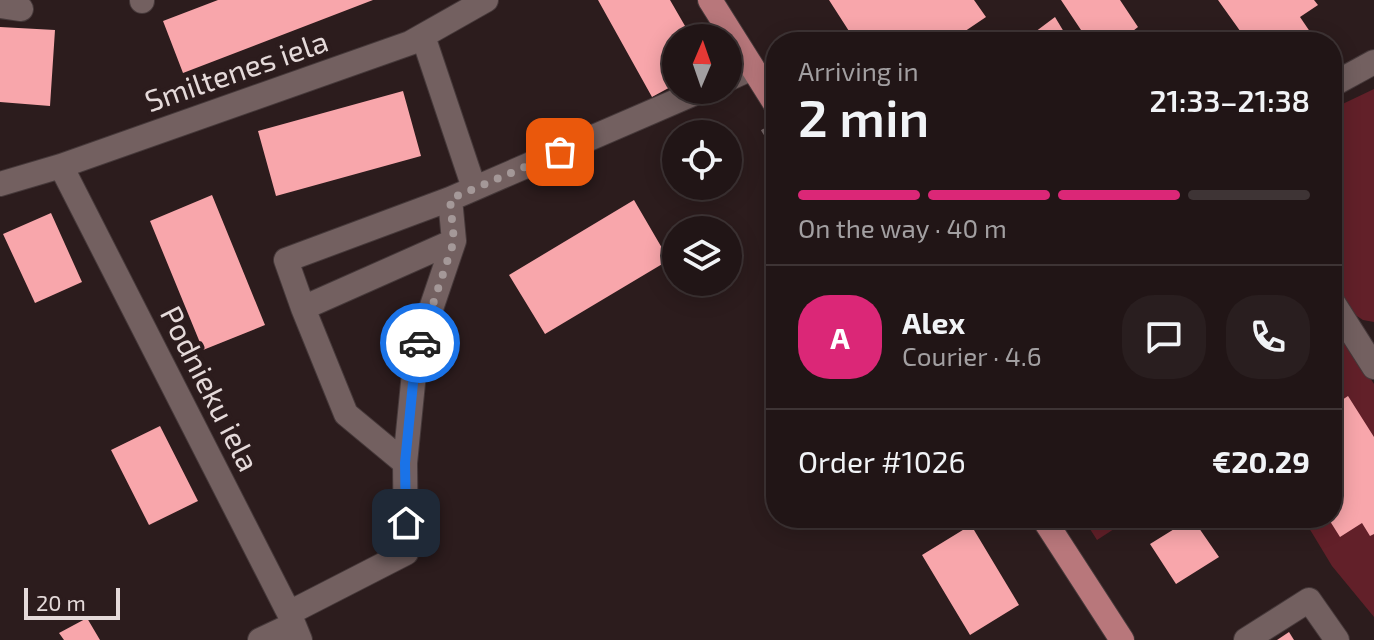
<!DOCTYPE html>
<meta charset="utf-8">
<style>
body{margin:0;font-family:"Exo 2",sans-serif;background:#291e1f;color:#f1f3f6;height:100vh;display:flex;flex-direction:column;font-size:30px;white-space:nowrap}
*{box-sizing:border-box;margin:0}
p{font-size:26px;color:#a29fa1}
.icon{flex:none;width:44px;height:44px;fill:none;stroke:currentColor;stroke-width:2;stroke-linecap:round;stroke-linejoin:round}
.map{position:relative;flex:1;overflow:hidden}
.details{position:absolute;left:766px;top:32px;width:576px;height:496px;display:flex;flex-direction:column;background:#211516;border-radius:32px;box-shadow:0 4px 20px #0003,0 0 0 2px #3e3435}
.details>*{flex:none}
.needle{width:52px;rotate:2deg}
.controls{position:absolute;left:662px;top:24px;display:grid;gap:16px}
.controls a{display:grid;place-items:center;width:80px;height:80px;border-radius:50%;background:#211516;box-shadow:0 4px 20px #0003,0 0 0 2px #3e3435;font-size:40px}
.scale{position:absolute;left:24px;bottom:20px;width:96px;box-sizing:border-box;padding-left:8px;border:4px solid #e5dada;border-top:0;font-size:22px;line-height:28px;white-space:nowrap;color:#e5dada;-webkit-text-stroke:6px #2c1c1d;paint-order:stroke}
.pin{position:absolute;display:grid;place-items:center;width:68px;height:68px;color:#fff;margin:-34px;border-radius:16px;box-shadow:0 4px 12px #0006}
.courier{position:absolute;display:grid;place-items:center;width:80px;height:80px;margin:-40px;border:6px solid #1a73e8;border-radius:50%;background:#fff;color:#222;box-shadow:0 2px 10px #0007}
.headline em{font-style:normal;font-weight:600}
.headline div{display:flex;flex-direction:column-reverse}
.headline{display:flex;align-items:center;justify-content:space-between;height:136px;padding:0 32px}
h1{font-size:52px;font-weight:600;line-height:60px}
.bar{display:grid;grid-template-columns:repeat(4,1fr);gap:12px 8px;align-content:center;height:96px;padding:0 32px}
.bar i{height:10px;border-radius:6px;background:#3e3435}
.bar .selected{background:#db2777}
.bar p{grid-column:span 4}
.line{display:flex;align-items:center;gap:20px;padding:0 32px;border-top:2px solid #3e3435}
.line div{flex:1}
.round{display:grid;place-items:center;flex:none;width:84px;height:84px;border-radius:32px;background:#291e1f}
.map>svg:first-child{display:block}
</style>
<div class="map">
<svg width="1374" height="640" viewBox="0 0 1374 640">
<rect width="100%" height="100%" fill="#2c1c1d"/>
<!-- green -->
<path fill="#622029" d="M1374 89V322L1363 320 1349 311 1332 285V109Z
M1332 317 1374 384V617L1332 566 1303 518H1332Z
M1083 518H1131L1097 540Z"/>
<!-- building -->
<path fill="#f8a6ab" d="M218 0H373L183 73 163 21Z
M598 0H670L692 38H676V84L652 97Z
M829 0H974L986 17 949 42H856Z
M1061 0H1120L1138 27 1119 42H1089Z
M1218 0H1314L1318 5 1300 17 1317 42H1248Z
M1055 17 1070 42H1042L1035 32Z
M0 27 55 30 50 106 0 102Z
M403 91 421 156 276 196 258 131Z
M212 195 265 325 203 350 150 221Z
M634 200 669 260 545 334 509 275Z
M51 213 82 282 35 303 3 234Z
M1348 396 1374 437V534L1370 536 1362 523 1340 537 1328 518H1332V397L1336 404Z
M160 426 198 501 149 525 111 450Z
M1192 518 1219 557 1176 584 1150 544Z
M971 525 1019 605 970 635 922 555Z
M87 618 100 640H64L59 633Z
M1289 632 1294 640H1277Z"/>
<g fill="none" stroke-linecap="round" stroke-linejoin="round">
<defs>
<path id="minor" d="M142 0V1
M0 6 21 9
M423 36 474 188
M728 79 752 68
M1332 85 1374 62
M61 166 289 613 300 640
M0 184 61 166 410 43 486 0
M1332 301 1374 367
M303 308 286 260 450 199 702 90
M405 463 346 414 303 308 454 241
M289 613 406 553 405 463 416 353 454 241 450 199
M260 640 292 625
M1246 640 1309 600 1337 640"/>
<path id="major" d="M710 0 776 105
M1043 518 1122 640"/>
</defs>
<!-- minor casing -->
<use href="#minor" stroke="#46393a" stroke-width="26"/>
<!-- major casing -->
<use href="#major" stroke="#46393a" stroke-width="26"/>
<!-- path -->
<path stroke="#716364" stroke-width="5" stroke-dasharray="6 6" stroke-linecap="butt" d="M763 129 776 149"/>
<!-- minor -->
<use href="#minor" stroke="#736060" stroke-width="24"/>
<!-- major -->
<use href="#major" stroke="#b8777b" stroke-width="24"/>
</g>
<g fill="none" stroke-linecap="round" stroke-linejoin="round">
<!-- done -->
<path stroke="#a49898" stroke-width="8" stroke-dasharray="0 14.4" d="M420 343 454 241 450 199 560 152"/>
<!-- route -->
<path stroke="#1a73e8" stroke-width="10" d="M406 523 405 463 416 353 420 343"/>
</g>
<g text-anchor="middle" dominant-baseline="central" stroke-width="8" stroke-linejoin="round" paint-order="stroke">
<!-- street labels -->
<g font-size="30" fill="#e5dada" stroke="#2c1c1d">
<text transform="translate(236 70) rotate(-19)">Smiltenes iela</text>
<text transform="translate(211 388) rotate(63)">Podnieku iela</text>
</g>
</g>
</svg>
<div class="controls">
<a><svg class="needle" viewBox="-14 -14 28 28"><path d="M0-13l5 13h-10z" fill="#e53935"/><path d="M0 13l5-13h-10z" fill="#a29fa1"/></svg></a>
<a><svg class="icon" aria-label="locate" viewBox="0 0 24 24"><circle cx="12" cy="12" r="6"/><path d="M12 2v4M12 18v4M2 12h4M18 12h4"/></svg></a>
<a><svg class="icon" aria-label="layers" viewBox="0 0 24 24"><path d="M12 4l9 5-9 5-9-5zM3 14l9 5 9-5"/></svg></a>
</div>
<div class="scale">20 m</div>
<div class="pin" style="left:560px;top:152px;background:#ea580c"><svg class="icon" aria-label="bag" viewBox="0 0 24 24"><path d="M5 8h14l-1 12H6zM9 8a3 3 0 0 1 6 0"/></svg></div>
<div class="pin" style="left:406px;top:523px;background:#1f2937"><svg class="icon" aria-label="home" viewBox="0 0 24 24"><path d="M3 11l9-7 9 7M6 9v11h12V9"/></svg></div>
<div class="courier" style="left:420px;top:343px"><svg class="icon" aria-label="car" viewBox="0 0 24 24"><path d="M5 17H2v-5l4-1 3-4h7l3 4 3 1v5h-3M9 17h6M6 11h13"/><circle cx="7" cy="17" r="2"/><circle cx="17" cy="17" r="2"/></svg></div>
<section class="details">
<div class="headline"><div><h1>2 min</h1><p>Arriving in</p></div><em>21:33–21:38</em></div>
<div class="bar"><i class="selected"></i><i class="selected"></i><i class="selected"></i><i></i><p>On the way · 40 m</p></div>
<div class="line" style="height:144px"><b class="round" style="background:#db2777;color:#fff">A</b><div><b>Alex</b><p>Courier · 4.6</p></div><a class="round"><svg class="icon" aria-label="chat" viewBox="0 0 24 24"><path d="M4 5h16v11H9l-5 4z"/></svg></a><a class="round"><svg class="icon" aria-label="phone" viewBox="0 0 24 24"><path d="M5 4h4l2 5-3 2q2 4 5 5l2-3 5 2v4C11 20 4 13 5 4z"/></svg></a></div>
<div class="line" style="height:104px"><div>Order #1026</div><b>€20.29</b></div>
</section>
</div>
